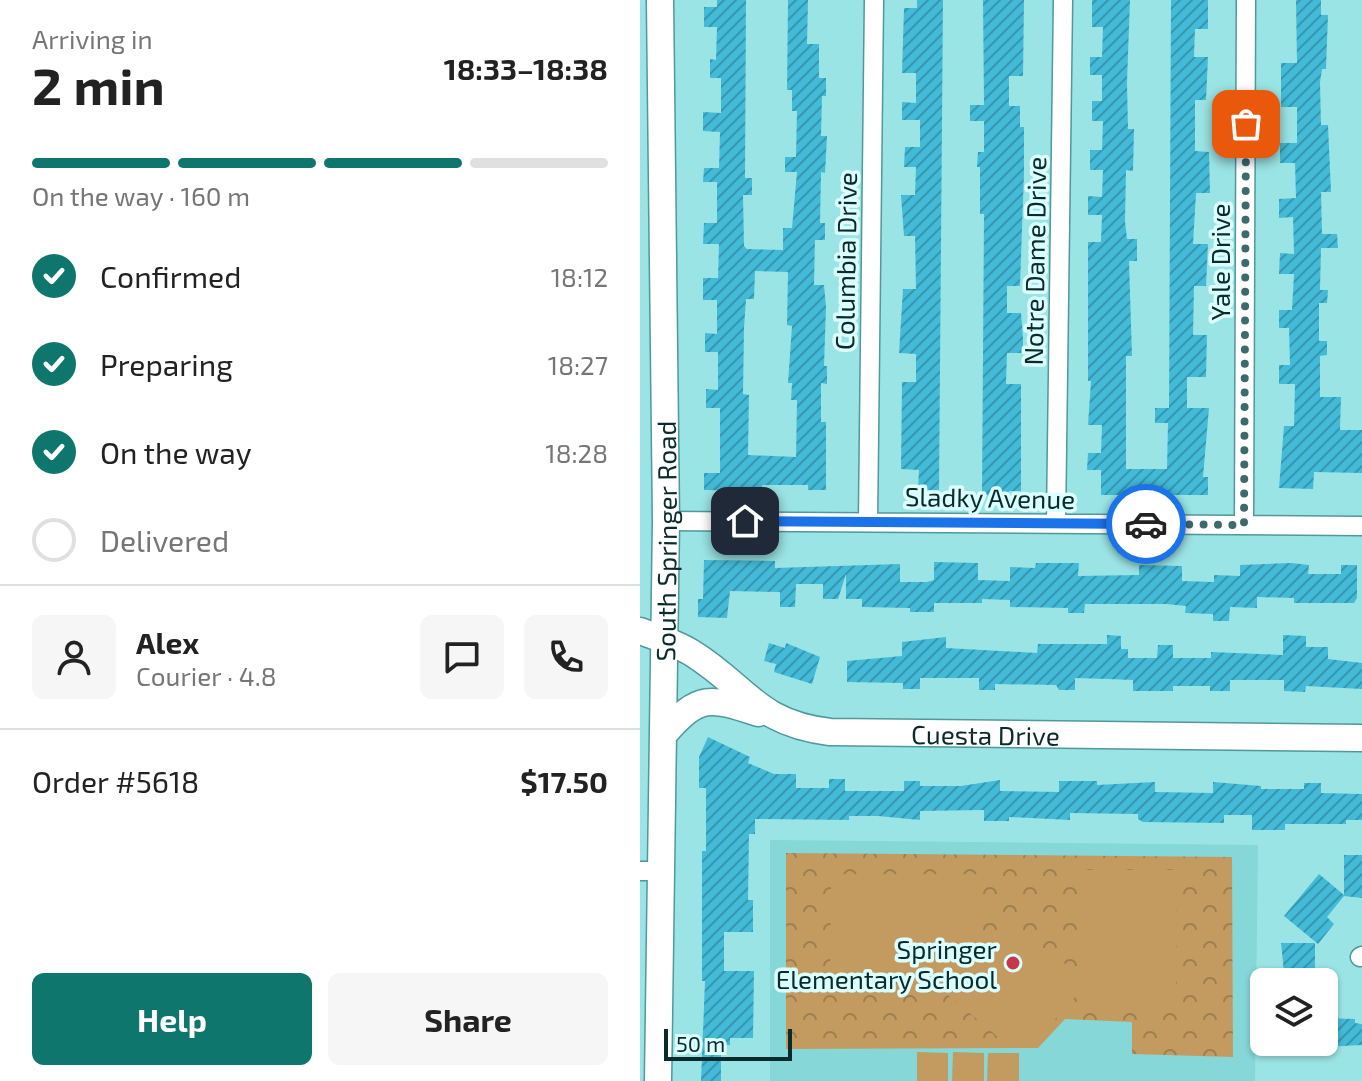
<!DOCTYPE html>
<meta charset="utf-8">
<style>
body{margin:0;font-family:"Exo 2",sans-serif;background:#f6f6f6;color:#222;height:100vh;display:flex;flex-direction:column;font-size:30px;white-space:nowrap}
*{box-sizing:border-box;margin:0}
p{font-size:26px;color:#767676}
.icon{flex:none;width:44px;height:44px;fill:none;stroke:currentColor;stroke-width:2;stroke-linecap:round;stroke-linejoin:round}
.map{position:relative;flex:1;overflow:hidden}
.sheet{display:flex;flex-direction:column;background:#fff;width:640px}
.sheet>*{flex:none}
.fabs{position:absolute;left:610px;top:968px;display:grid;gap:16px}
.fabs a{display:grid;place-items:center;width:88px;height:88px;border-radius:12px;background:#fff;box-shadow:0 2px 6px #0004;font-size:40px}
.scale{position:absolute;left:24px;bottom:20px;width:128px;box-sizing:border-box;padding-left:8px;border:4px solid #0b2a2b;border-top:0;font-size:22px;line-height:28px;white-space:nowrap;color:#0b2a2b;-webkit-text-stroke:6px #dbfefe;paint-order:stroke}
.pin{position:absolute;display:grid;place-items:center;width:68px;height:68px;color:#fff;margin:-34px;border-radius:16px;box-shadow:0 4px 12px #0006}
.courier{position:absolute;display:grid;place-items:center;width:80px;height:80px;margin:-40px;border:6px solid #1a73e8;border-radius:50%;background:#fff;color:#222;box-shadow:0 2px 10px #0007}
.headline em{font-style:normal;font-weight:700}
.headline div{display:flex;flex-direction:column-reverse}
.headline{display:flex;align-items:center;justify-content:space-between;height:136px;padding:0 32px}
h1{font-size:52px;font-weight:700;line-height:60px}
.bar{display:grid;grid-template-columns:repeat(4,1fr);gap:12px 8px;align-content:center;height:96px;padding:0 32px}
.bar i{height:10px;border-radius:6px;background:#e0e0e0}
.bar .selected{background:#0f766e}
.bar p{grid-column:span 4}
.line{display:flex;align-items:center;gap:20px;padding:0 32px;border-top:2px solid #e0e0e0}
.line div{flex:1}
.round{display:grid;place-items:center;flex:none;width:84px;height:84px;border-radius:12px;background:#f6f6f6}
ol{padding:0 32px;list-style:none}
li{display:flex;align-items:center;gap:24px;height:88px}
li p{margin-inline-start:auto}
li .icon{padding:8px;border-radius:50%;background:#0f766e;color:#fff;stroke-width:4}
li:last-child{color:#767676}
li i{width:44px;height:44px;border:4px solid #e0e0e0;border-radius:50%}
.primary-button{display:flex;gap:16px;margin-top:auto;padding:16px 32px}
.primary-button a{flex:1;height:92px;border-radius:12px;background:#0f766e;color:#fff;font-size:32px;font-weight:700;line-height:92px;text-align:center}
.primary-button a+a{background:#f6f6f6;color:#222}
main{display:flex;flex:1;min-height:0}
.map>svg:first-child{display:block}
</style>
<main>
<section class="sheet">
<div class="headline"><div><h1>2 min</h1><p>Arriving in</p></div><em>18:33–18:38</em></div>
<div class="bar"><i class="selected"></i><i class="selected"></i><i class="selected"></i><i></i><p>On the way · 160 m</p></div>
<ol>
<li><svg class="icon" aria-label="check" viewBox="0 0 24 24"><path d="M5 12l5 5 9-10"/></svg>Confirmed<p>18:12</p></li>
<li><svg class="icon" aria-label="check" viewBox="0 0 24 24"><path d="M5 12l5 5 9-10"/></svg>Preparing<p>18:27</p></li>
<li><svg class="icon" aria-label="check" viewBox="0 0 24 24"><path d="M5 12l5 5 9-10"/></svg>On the way<p>18:28</p></li>
<li><i></i>Delivered</li>
</ol>
<div class="line" style="height:144px"><a class="round"><svg class="icon" aria-label="person" viewBox="0 0 24 24"><circle cx="12" cy="8" r="4"/><path d="M4 21q1-7 8-7t8 7"/></svg></a><div><b>Alex</b><p>Courier · 4.8</p></div><a class="round"><svg class="icon" aria-label="chat" viewBox="0 0 24 24"><path d="M4 5h16v11H9l-5 4z"/></svg></a><a class="round"><svg class="icon" aria-label="phone" viewBox="0 0 24 24"><path d="M5 4h4l2 5-3 2q2 4 5 5l2-3 5 2v4C11 20 4 13 5 4z"/></svg></a></div>
<div class="line" style="height:104px"><div>Order #5618</div><b>$17.50</b></div>
<div class="primary-button"><a>Help</a><a>Share</a></div>
</section>
<div class="map">
<svg width="722" height="1081" viewBox="0 0 722 1081">
<defs>
<pattern id="park-crowns" width="20" height="18" patternUnits="userSpaceOnUse" patternTransform="scale(2)"><rect width="20" height="18" fill="#c39b60"/><path d="M2 6a3 3 0 1 1 6 0M12 15a3 3 0 1 1 6 0" fill="none" stroke="#9d7f4f"/></pattern>
<pattern id="building-hatch" width="6" height="6" patternUnits="userSpaceOnUse" patternTransform="scale(2)"><rect width="6" height="6" fill="#43bbd8"/><path d="M-1 1l2-2M0 6l6-6M5 7l2-2" fill="none" stroke="#3698af"/></pattern>
</defs>
<rect width="100%" height="100%" fill="#9be4e5"/>
<!-- built -->
<path fill="#85d7d8" d="M130 840 618 845 615 1081H130Z"/>
<!-- park -->
<path fill="url(#park-crowns)" d="M146 853 592 857 593 1057 492 1054V1022L425 1019 398 1048 146 1049Z"/>
<!-- garden -->
<path fill="#c39b60" d="M443 870H537L536 1012H443L442 989 390 1048H371L302 990 312 977 190 976 191 874H339V957L370 940 414 951 442 984Z
M277 1052 308 1053V1081H277Z
M313 1052 344 1053V1081H312Z
M348 1053H379V1081H347Z"/>
<!-- building -->
<path fill="url(#building-hatch)" fill-rule="evenodd" d="M77 0H106L105 178H112V195H103L104 246 107 249 143 250V228H152L157 172H145V157H156L157 111H152V90H147L148 0H168L167 44H179V78H186V96H182L181 136H187L185 173 181 172 180 223H185V240H175L174 285H184L186 307 184 366H187V384L181 383V422H186V490H168V485H122V491L64 490V473H80V408H66V389L78 390V352H65V333L77 334V300H63V278H78L79 244H63L64 223H77V182H63L64 168H79L80 132 63 131V112L81 113V78H70V59L76 60 77 27H64V7H77ZM115 271 148 272 147 325 152 326 148 383H152L151 400H157L156 457 108 455 109 395 103 394 104 328 106 299H114Z
M277 0H303L299 490H278L279 470 261 469 262 382H276V354L259 353 263 289H276L275 236H264L261 195H275L276 167H264L265 147H280V120H262V102L276 103V73H262L264 8H277Z
M343 0H384L383 76H369V106H380V127H384V173L380 286H367V313H381L383 339V353H367L366 384H381V491H369V496L342 495 344 214H340V167H337L338 152H344V121H330V105H344Z
M452 0H490L487 82 488 129H494L493 171 486 170 485 221 487 239H497V261H489L492 356H486V469H527L528 423H515V408H529L531 0H568V29H555L554 57H568L566 100H555V151L569 152 570 193H556L553 244H568L566 286H554L553 335H567L566 377H547V408H569L563 477H568V495H461V470H447L448 453H461L462 425H448L451 381H448V242H461L462 215H448V196L462 197 463 170H450V150H462L463 121H452V101H462V75H450V57H462L463 27H452Z
M656 0H681V15H688L686 69H682L680 82 681 125H688L691 192H681L682 234H697L698 248H681L680 290H688L687 303H679V341H687V355L680 356V397H701L700 430H722V473L674 472 673 489 639 488 644 426H654L655 384H639V365H650L649 328H639V310H652L654 274H639L640 253 654 254 653 217 639 218V199L656 198 655 163H640V143H657V107H641V63H657Z
M64 560 135 561V568L260 564V582H287L294 580V562L338 563V580L370 581V567L395 568 396 563H439L438 576 499 575V565L542 566V581L574 582V575L600 576V565L651 563 669 565 668 574H701V565H717V598L714 603H654V598L617 597V608L590 607 589 621H573V614L545 613 546 606 526 604H445L444 613H428V608L370 607V600L342 599V603H294V612H270V608L222 607V599H206V574L198 599H183V584H156L155 607H140V592L90 591 87 618 58 617V599H63Z
M467 635 481 636V649H488V658H517L518 645H533V658H571V652L643 655V635L666 636V647H688V659L722 663V689L666 686 665 692 644 691V680H590V691H570V686H533V691H493V680L467 679 435 678V690H419L416 685 355 684V690H339V678H280V689H263V683L207 682V661L262 656V642L306 637V648L397 653 398 644H467Z
M129 643 145 648 146 643 180 657 172 684 134 672 136 664 124 661Z
M68 737 110 757 108 763 134 774H156V788H189V779H205V791H264V781H280V786H321L360 780V791L419 792V781H457V785L515 782V792L573 793V782L621 786V789H664V783H681V793L722 794V820H706V824H645V830H612V815H584V823L503 822 498 819V814L430 813V820L369 817V821H344V810L280 811V820L238 816H209V820L115 819V834H109L108 900H113V932H84V971H114L113 1038H90V1045H81V1081H61L65 981H62V851H66V788H59V757Z
M704 855H722V898L704 896 687 917 694 924 678 944 644 916 679 874 704 895Z
M641 943H675V982H645Z
M684 1018 715 1019V1023L722 1024V1045L684 1047Z"/>
<g fill="none" stroke-linecap="round" stroke-linejoin="round">
<defs>
<path id="street" d="M26 521 722 526
M228 522 234 0
M416 523 423 0
M604 525 606 0
M0 871H20
M720 957 722 956"/>
<g id="secondary">
<path id="s1" d="M0 631C17 637 36 643 52 653 108 688 116 723 190 732L722 738"/>
<path d="M25 733C59 694 70 697 118 713"/>
<path id="s2" d="M18 1081 26 521 20 0"/>
</g>
</defs>
<!-- street casing -->
<use href="#street" stroke="#509899" stroke-width="21"/>
<!-- secondary casing -->
<use href="#secondary" stroke="#509899" stroke-width="29"/>
<!-- street -->
<use href="#street" stroke="#fff" stroke-width="18"/>
<!-- secondary -->
<use href="#secondary" stroke="#fff" stroke-width="26"/>
</g>
<g fill="none" stroke-linecap="round" stroke-linejoin="round">
<!-- done -->
<path stroke="#3d6b6c" stroke-width="8" stroke-dasharray="0 14.4" d="M506 524 604 525 606 124"/>
<!-- route -->
<path stroke="#1a73e8" stroke-width="10" d="M105 521 506 524"/>
</g>
<!-- markers -->
<circle fill="#c6364d" stroke="#dbfefe" stroke-width="3" cx="373" cy="963" r="8"/>
<g text-anchor="middle" dominant-baseline="central" stroke-width="7" stroke-linejoin="round" paint-order="stroke">
<!-- street labels -->
<g font-size="26" fill="#0b2a2b" stroke="#dbfefe">
<text transform="translate(205 261) rotate(-89)">Columbia Drive</text>
<text transform="translate(394 261) rotate(-89)">Notre Dame Drive</text>
<text transform="translate(579 262) rotate(-90)">Yale Drive</text>
<text transform="translate(350 497) rotate(1)">Sladky Avenue</text>
<text stroke="none"><textPath href="#s2" startOffset="540">South Springer Road</textPath></text>
<text stroke="none"><textPath href="#s1" startOffset="374">Cuesta Drive</textPath></text>
</g>
<!-- poi labels -->
<g font-size="26" fill="#0b2a2b" stroke="#dbfefe" text-anchor="end">
<text x="357" y="948">Springer<tspan x="357" dy="30">Elementary School</tspan></text>
</g>
</g>
</svg>
<div class="fabs">
<a><svg class="icon" aria-label="layers" viewBox="0 0 24 24"><path d="M12 4l9 5-9 5-9-5zM3 14l9 5 9-5"/></svg></a>
</div>
<div class="scale">50 m</div>
<div class="pin" style="left:606px;top:124px;background:#ea580c"><svg class="icon" aria-label="bag" viewBox="0 0 24 24"><path d="M5 8h14l-1 12H6zM9 8a3 3 0 0 1 6 0"/></svg></div>
<div class="pin" style="left:105px;top:521px;background:#1f2937"><svg class="icon" aria-label="home" viewBox="0 0 24 24"><path d="M3 11l9-7 9 7M6 9v11h12V9"/></svg></div>
<div class="courier" style="left:506px;top:524px"><svg class="icon" aria-label="car" viewBox="0 0 24 24"><path d="M5 17H2v-5l4-1 3-4h7l3 4 3 1v5h-3M9 17h6M6 11h13"/><circle cx="7" cy="17" r="2"/><circle cx="17" cy="17" r="2"/></svg></div>
</div>
</main>
